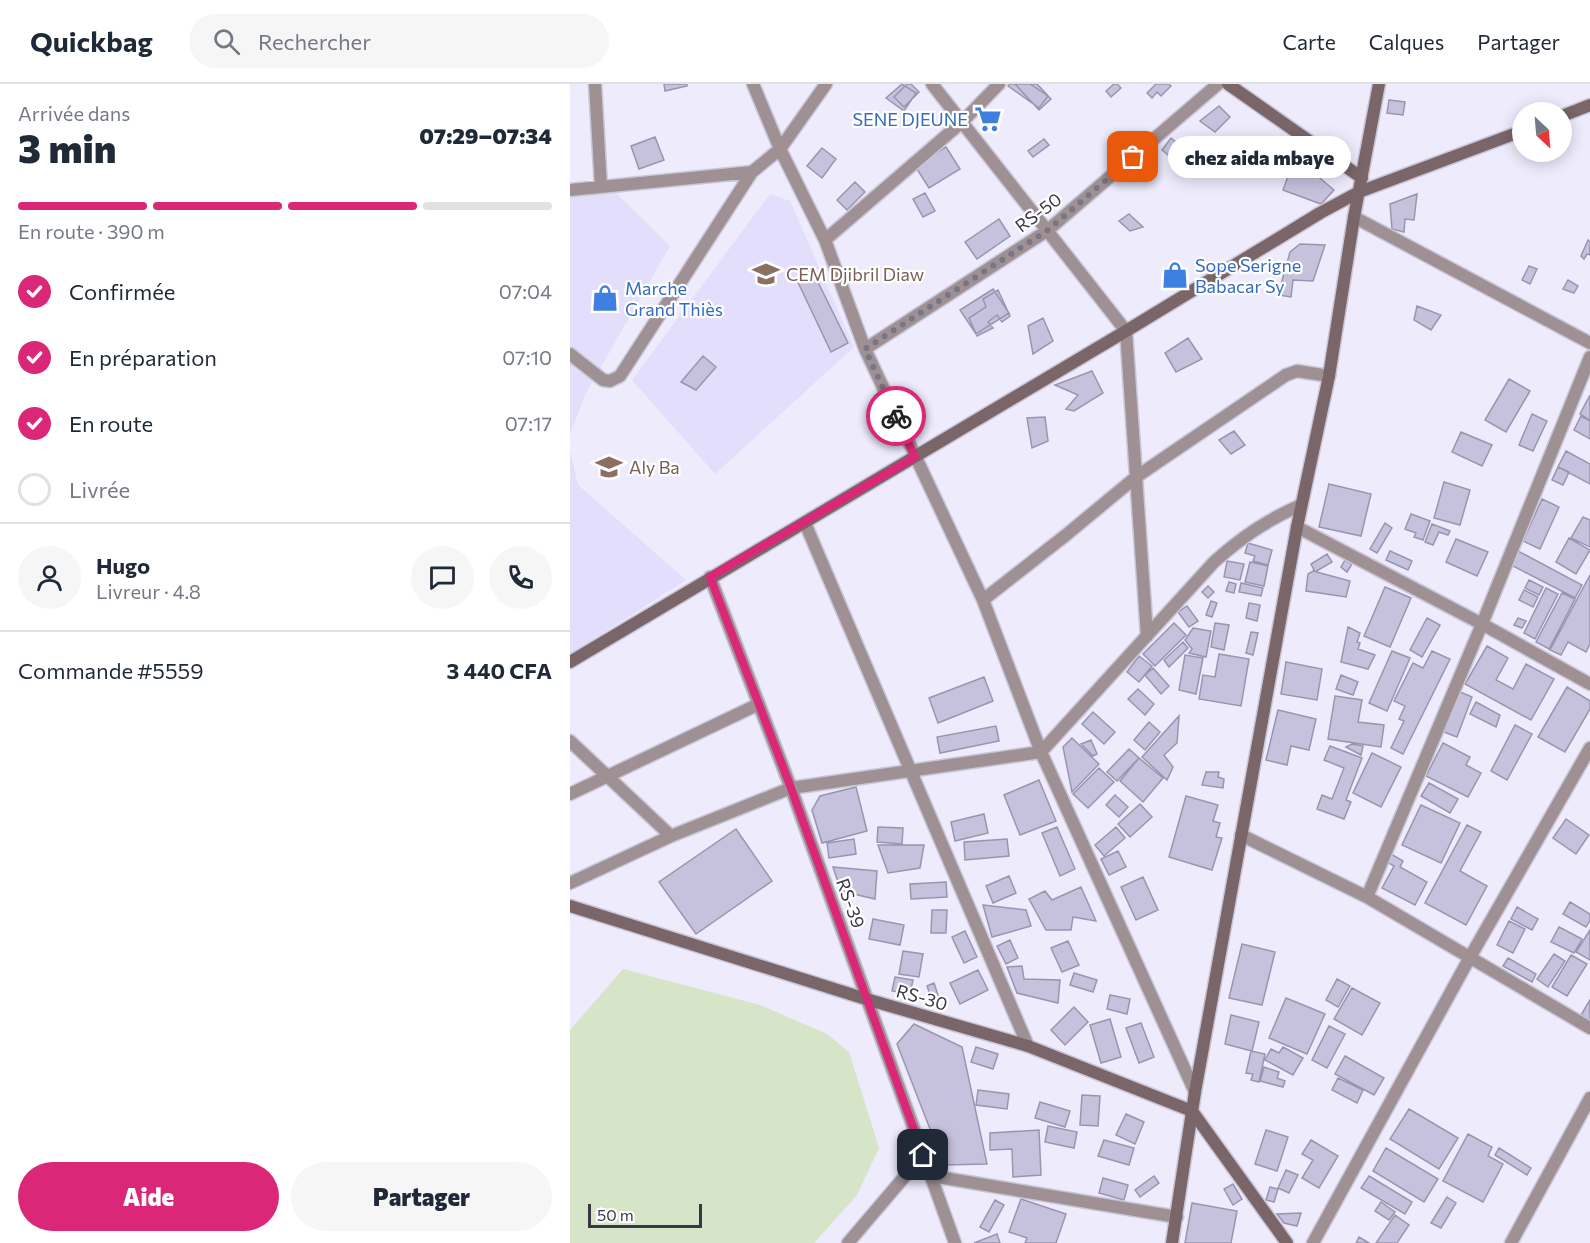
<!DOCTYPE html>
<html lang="fr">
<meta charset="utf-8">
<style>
body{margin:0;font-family:Commissioner,sans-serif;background:#f6f6f7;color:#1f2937;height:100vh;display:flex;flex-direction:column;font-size:22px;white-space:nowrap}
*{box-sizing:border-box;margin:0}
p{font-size:20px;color:#747a83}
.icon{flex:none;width:33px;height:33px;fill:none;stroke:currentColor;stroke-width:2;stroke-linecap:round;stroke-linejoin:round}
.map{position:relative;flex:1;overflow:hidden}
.drawer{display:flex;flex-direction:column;background:#fff;width:570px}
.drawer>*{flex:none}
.needle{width:39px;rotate:154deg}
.buttons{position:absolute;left:942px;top:18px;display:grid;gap:12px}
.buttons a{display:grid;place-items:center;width:60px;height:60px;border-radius:50%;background:#fff;box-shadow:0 3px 15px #0003;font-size:30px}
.scale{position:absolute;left:18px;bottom:15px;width:114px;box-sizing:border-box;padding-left:6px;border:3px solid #393743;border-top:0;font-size:16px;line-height:21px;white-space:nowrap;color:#393743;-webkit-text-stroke:4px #fff;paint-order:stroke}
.pin{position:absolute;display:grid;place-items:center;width:51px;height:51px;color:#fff;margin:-26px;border-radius:12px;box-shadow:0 3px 9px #0006}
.courier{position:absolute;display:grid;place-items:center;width:60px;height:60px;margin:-30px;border:4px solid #db2777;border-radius:50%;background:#fff;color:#222;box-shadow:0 2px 8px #0007}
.bubble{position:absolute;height:42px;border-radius:21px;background:#fff;box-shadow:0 3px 15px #0003;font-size:20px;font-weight:800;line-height:42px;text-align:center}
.summary em{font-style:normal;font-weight:800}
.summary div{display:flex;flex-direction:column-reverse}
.summary{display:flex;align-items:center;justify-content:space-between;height:102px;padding:0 18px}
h1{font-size:39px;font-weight:800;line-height:45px}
.bar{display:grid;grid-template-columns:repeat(4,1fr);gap:9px 6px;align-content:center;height:72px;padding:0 18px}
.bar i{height:8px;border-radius:4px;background:#e0e1e3}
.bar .current{background:#db2777}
.bar p{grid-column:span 4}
.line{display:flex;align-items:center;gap:15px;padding:0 18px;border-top:2px solid #e0e1e3}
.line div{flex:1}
.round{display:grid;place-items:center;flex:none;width:63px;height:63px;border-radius:32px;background:#f6f6f7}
ol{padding:0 18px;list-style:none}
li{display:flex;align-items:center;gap:18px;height:66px}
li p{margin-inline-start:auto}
li .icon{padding:6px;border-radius:50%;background:#db2777;color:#fff;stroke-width:4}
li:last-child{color:#747a83}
li i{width:33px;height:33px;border:3px solid #e0e1e3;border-radius:50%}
.button{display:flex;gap:12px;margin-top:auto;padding:12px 18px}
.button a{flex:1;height:69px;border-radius:36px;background:#db2777;color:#fff;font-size:24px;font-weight:800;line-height:69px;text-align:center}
.button a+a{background:#f6f6f7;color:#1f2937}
header{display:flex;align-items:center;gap:36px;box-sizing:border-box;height:84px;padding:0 30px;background:#fff;border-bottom:2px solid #e0e1e3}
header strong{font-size:28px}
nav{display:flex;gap:33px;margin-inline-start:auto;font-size:21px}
.search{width:420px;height:54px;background:#f6f6f7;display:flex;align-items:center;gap:15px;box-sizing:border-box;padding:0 21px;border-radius:33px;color:#747a83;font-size:22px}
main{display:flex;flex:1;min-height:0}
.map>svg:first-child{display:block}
</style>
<header>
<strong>Quickbag</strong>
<div class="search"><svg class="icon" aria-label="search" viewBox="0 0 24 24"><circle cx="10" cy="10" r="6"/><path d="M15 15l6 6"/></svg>Rechercher</div>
<nav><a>Carte</a><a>Calques</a><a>Partager</a></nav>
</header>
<main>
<section class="drawer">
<div class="summary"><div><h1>3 min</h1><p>Arrivée dans</p></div><em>07:29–07:34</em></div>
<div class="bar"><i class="current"></i><i class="current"></i><i class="current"></i><i></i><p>En route · 390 m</p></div>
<ol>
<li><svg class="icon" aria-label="check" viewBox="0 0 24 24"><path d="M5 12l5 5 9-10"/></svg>Confirmée<p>07:04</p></li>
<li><svg class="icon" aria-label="check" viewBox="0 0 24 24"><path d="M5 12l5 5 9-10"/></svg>En préparation<p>07:10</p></li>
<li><svg class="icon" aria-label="check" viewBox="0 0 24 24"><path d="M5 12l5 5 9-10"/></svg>En route<p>07:17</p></li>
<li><i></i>Livrée</li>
</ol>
<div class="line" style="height:108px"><a class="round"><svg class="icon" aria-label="person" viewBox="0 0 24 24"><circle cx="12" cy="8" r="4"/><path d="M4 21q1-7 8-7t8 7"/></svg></a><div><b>Hugo</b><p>Livreur · 4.8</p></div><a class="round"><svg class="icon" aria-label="chat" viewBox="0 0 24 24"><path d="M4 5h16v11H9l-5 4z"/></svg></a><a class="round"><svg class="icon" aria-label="phone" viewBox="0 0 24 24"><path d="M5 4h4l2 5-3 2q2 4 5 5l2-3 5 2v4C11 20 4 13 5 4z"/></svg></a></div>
<div class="line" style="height:78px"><div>Commande #5559</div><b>3 440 CFA</b></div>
<div class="button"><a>Aide</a><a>Partager</a></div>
</section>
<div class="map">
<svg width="1020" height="1159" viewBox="0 0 1020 1159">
<rect width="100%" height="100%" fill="#edebfc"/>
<!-- built -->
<path fill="#e3defb" d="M42 105 100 162 15 311 0 351V110Z
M200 110 220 117 284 263 145 390 62 296Z
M0 366 8 401 116 496 0 570Z"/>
<!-- green -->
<path fill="#d6e4c8" d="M53 885 190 921 257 950 279 968 309 1064 287 1111 244 1159H0V946Z"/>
<!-- building -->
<path fill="#c6c2de" stroke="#9995b0" stroke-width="1.5" d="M94 0H117V2L95 7Z
M332 0 346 9 334 27 316 14Z
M337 0H341L349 8 334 23 324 13Z
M440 0H460L478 12 469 24 438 2Z
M445 0H467L481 15 469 26Z
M544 0H547L551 4 541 13 536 7Z
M586 0H599L601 2 591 12 587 8 582 14 577 9Z
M819 16 835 18 833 31 817 29Z
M649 22 660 33 645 48 630 37Z
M85 53 94 76 69 85 61 62Z
M601 54 626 74 616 86 592 66Z
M474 55 479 61 463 73 458 67Z
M376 63 390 85 359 104 345 82Z
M252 64 266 75 252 94 237 82Z
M725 73 764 106 751 120 713 106Z
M285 98 295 108 277 126 267 116Z
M355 109 365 127 353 133 343 115Z
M847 110 844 136 835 135 834 148 822 145 820 120Z
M559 130 573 143 560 147 549 137Z
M429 135 440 152 407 175 395 158Z
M1018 156 1020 158V171L1017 170 1014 175 1011 172Z
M730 160 755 161 743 197 723 196 721 213 708 211 720 168Z
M959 182 967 185 960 200 952 196Z
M242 186 278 259 261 268 226 194Z
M998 196 1008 202 1004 209 993 205Z
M423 205 439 229 406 250 390 226Z
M428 206 440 232 432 238 427 231 418 238 423 244 407 252 399 234 416 223 413 215Z
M847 222 871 231 861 246 844 236Z
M473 234 483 257 463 270 458 242Z
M618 254 632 275 606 288 595 269Z
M133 272 146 283 126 306 111 298Z
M522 287 533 309 504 327 496 325 508 311 485 301Z
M939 295 960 307 936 348 915 336Z
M1020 311V336L1010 330Z
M962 330 977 337 963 367 949 361Z
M1011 332 1020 337V355L1004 346Z
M475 333 478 357 462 364 457 334Z
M664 347 675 361 661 370 649 356Z
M891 348 922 361 912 382 882 368Z
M996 367 1020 380V400L988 383Z
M988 383 999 388 993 401 982 396Z
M874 398 900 406 890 441 864 434Z
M759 400 801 410 791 452 749 443Z
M972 415 989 423 970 465 953 457Z
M841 430 860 437 853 456 844 453 846 449 835 445Z
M1013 433 1020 436V463L1001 454Z
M815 439 822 444 807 469 800 465Z
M862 440 880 447 878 451 869 448 863 461 855 458Z
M999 454 1020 466 1006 490 986 478Z
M886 455 918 468 907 492 876 478Z
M678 459 702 466 698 481 683 477 685 472 675 469Z
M820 467 842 477 838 486 816 476Z
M948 467 1012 501 1005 514 941 481Z
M757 470 762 478 745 488 741 480Z
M775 476 782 480 777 488 771 483Z
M657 477 674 480 670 496 654 493Z
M680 478 698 482 694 502 675 498Z
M743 487 780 497 776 513 736 507 738 490Z
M1020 491V560L1016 568 998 558 991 571 980 566Z
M959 496 973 503 969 511 955 504Z
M659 498 666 500 664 509 656 507Z
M671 499 693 504 691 512 669 508Z
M638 502 644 508 638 514 632 508Z
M815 503 841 514 820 563 794 552Z
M976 504 988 510 965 555 954 549Z
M954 506 968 513 963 523 949 516Z
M992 509 1005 515 979 565 966 558Z
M641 517 647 519 642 533 636 531Z
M679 519 690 521 687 537 676 534Z
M617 522 628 537 619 543 608 528Z
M857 534 870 541 852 573 840 566Z
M948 534 956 537 952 544 944 541Z
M604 539 616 551 585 582 573 570Z
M645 539 659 541 654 566 641 563Z
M778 543 790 549 787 558 790 559 788 565 805 571 798 585 771 578Z
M623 544 641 547 636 573 619 569 622 565 615 556Z
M681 548 688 549 683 571 676 569Z
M613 558 618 564 599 583 594 576Z
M917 562 938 574 926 596 943 605 956 580 984 595 961 636 895 600Z
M822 567 840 574 817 627 799 619Z
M862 567 880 575 833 670 821 664 834 637 829 635 835 622 824 617 843 579 853 584Z
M649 570 679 575 671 622 629 615 633 591 645 593Z
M615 571 633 574 626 610 609 606Z
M569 572 582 582 569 598 557 588Z
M716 578 752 585 747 616 711 610Z
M583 584 599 602 591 610 575 591Z
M771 591 788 598 783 611 766 605Z
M414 593 423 617 368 639 359 614Z
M997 603 1020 617V625L995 668 968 653Z
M568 605 584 620 575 631 558 615Z
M890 608 902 613 887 653 874 648Z
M765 612 792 616 788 638 814 641 811 663 758 655Z
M906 618 930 631 926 643 900 630Z
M708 626 746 635 739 666 721 662 717 681 696 676Z
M523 628 545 648 534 660 512 640Z
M609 632 607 659 594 671 603 683 597 696 572 673Z
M579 638 590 648 575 666 564 656Z
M945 641 962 650 937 696 921 687Z
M426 642 429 657 370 669 367 653Z
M502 654 529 680 502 708 493 663Z
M521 656 527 670 523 672 511 660Z
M873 659 900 673 896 681 911 689 898 713 856 692Z
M782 660 793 662 791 671 776 663Z
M760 662 792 674 776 716 781 718 774 735 747 725 752 711 762 715 774 684 754 676Z
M559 665 569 674 547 697 537 688Z
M802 669 831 683 811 723 783 709Z
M569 674 593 694 573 718 550 697Z
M529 684 544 698 518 724 503 710Z
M636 688H649L648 693 654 695 653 704 632 701Z
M469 696 486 737 450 751 434 711Z
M859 699 888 715 880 729 851 712Z
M286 703 297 747 252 759 242 726 250 712Z
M545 711 558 723 549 733 536 721Z
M616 712 648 721 643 737 650 739 646 753 652 754 642 786 599 773Z
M570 720 582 733 560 753 548 740Z
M851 721 890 739 871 779 832 761Z
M414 730 418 749 385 757 381 738Z
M996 735 1019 751 1006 770 983 754Z
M897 741 911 748 890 787 917 802 896 841 855 819Z
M308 743 333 744 332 760 307 758Z
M487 743 505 785 490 792 472 749Z
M546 743 555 754 534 772 525 761Z
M166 745 202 797 126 850 89 798Z
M284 755 286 770 259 774 257 759Z
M437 755 439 772 395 776 394 758Z
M308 761H354L350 784 318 789Z
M548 767 556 783 539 791 531 775Z
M821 770 833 777 830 783 857 798 845 821 812 804 824 782 817 778Z
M263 783 307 787 305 815 271 807Z
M439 792 446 809 423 819 416 802Z
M573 793 588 826 566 836 551 803Z
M376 798 377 813 341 815 340 800Z
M511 803 526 837 503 833 501 846H476L459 815 475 807 482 816Z
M1000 818 1020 830V836L1016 843 993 830Z
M413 821 456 826 461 842 422 853Z
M947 823 968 835 962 846 941 835Z
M362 826H377L376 849H361Z
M303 835 334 841 330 861 299 855Z
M939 837 955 845 943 869 927 861Z
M989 843 1012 855 1004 869 981 858Z
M1020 846V876L1006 868Z
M395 847 407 873 394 879 382 853Z
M440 856 448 874 436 880 427 862Z
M498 857 509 881 492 888 481 864Z
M672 860 705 868 692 921 659 914Z
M333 867 353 870 349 893 329 890Z
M984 870 995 877 978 903 967 895Z
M1001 871 1017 880 997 912 982 903Z
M938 874 966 890 962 898 933 882Z
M452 882 454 895 490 896 488 919 447 909 437 883Z
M408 886 418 906 390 920 380 899Z
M504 889 527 896 523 908 500 901Z
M325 893 343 896 340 910 322 907Z
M767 895 780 902 768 923 756 916Z
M364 899 370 917 363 919 357 902Z
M782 904 810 919 792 951 764 935Z
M540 911 560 915 557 930 537 925Z
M716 914 755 930 737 970 699 954Z
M1020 916V936L1011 931Z
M504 923 518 938 495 961 481 946Z
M661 931 689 938 682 967 655 960Z
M540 935 551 973 531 979 520 941Z
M571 939 584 973 569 979 556 944Z
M344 940 392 963 417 1080 374 1081 327 960Z
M759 942 775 950 757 984 742 976Z
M406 963 428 970 423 985 401 978Z
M713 963 733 974 723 991 695 976 701 965 709 969Z
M681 967 695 970 689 998 681 996 683 990 676 989Z
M775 972 814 994 804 1011 765 990Z
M694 983 709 988 707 994 715 997 713 1003 690 997Z
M768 994 793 1006 787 1019 762 1006Z
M408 1006 439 1010 437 1025 406 1021Z
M512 1011 530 1012 528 1042 510 1041Z
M470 1018 500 1027 495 1043 465 1034Z
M839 1025 888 1054 869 1085 820 1055Z
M556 1030 574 1038 565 1060 546 1051Z
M478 1042 507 1048 504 1064 475 1058Z
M469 1046 471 1091 443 1093 442 1065 420 1066V1049Z
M696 1046 718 1053 707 1087 685 1080Z
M898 1050 922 1063 918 1072 933 1080 913 1118 873 1097Z
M534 1056 564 1064 559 1081 528 1072Z
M741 1056 768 1072 749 1104 732 1094 743 1076 732 1070Z
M816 1064 868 1095 854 1118 803 1087Z
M929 1064 961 1084 957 1091 925 1071Z
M716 1086 728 1091 719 1109 708 1104Z
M584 1092 589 1099 570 1113 565 1106Z
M799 1092 842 1118 835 1130 791 1104Z
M533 1094 558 1101 554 1116 529 1109Z
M663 1100 672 1115 663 1121 654 1105Z
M700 1103 708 1105 704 1118 696 1116Z
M877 1113 886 1119 871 1144 861 1139Z
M451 1115 496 1130 486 1159H455L457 1154 439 1148Z
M425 1116 434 1121 419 1148 410 1143Z
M811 1118 825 1128 819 1136 805 1127Z
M622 1119 667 1127 661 1159H615Z
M731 1129 727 1142 714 1139 707 1130Z
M825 1131 839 1141 827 1159H806Z
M427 1150 430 1159H404Z
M789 1153 799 1159H786Z"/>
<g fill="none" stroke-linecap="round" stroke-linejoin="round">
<defs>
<path id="street" d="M25 0 31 103
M183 0 210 65 255 156 295 265 413 516 471 668 625 1008
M362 0 556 247 577 552
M0 106 182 88
M784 133 1020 259
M255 156 392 38 429 0
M295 265 478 146 648 0
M0 270 33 296 40 297 50 292 182 88 210 65 256 0
M235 439 458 962
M727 443 912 540 1020 600
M140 493 221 704 385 1159
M413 516 496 451 566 393 716 291 727 287 759 292
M0 657 101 752
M0 710 189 620
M671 751 797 813 1020 944
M0 799 101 752 221 704 471 668 644 478C672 453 697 436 731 421
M797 813 912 540 1020 273
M362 1092 607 1133
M278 1159 353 1071
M743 1159 899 875 1020 664
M941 1159 1020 1014"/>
<path id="secondary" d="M658 0 792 94
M992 32 1020 21
M0 578 556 247 750 129 789 108 952 47
M0 822 296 915 458 962 622 1027 717 1159
M602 1159 625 1008 727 443 759 292 784 133 809 0"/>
</defs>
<!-- street casing -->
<use href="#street" stroke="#c9c7d7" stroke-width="15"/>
<!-- secondary casing -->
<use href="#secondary" stroke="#c9c7d7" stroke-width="15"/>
<!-- street -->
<use href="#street" stroke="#9f9193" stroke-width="12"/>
<!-- secondary -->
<use href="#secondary" stroke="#7a6569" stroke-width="12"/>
</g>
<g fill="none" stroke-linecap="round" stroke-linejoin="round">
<!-- done -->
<path stroke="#787684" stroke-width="6" stroke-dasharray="0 10.8" d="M326 332 295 265 478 146 563 73"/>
<!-- route -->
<path stroke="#db2777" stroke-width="8" d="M326 332 345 373 140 493 221 704 353 1071"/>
</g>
<!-- icons -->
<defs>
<symbol id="supermarket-bare" viewBox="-9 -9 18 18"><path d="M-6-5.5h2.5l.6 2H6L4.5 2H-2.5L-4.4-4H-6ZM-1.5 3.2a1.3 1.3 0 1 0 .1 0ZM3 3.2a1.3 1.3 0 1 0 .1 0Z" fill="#3f7fe0" stroke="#fff" stroke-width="2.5" paint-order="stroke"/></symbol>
<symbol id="school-bare" viewBox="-9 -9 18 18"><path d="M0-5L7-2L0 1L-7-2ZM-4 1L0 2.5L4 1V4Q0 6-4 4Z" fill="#8d6e63" stroke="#fff" stroke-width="2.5" paint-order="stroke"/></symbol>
<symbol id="shop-bare" viewBox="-9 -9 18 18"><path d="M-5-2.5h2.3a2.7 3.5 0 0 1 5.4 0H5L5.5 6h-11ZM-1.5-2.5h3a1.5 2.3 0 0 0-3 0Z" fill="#3f7fe0" stroke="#fff" stroke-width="2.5" paint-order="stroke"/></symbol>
</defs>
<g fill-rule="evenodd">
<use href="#supermarket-bare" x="399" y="16" width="38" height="38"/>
<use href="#school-bare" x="177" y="171" width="38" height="38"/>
<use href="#shop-bare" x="586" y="172" width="38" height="38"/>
<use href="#shop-bare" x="16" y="195" width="38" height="38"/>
<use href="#school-bare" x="20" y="364" width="38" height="38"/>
</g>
<g text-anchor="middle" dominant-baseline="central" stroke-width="4.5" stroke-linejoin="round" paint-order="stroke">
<!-- shop labels -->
<g font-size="18" fill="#366cbe" stroke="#fff" text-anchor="start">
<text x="398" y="35" text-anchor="end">SENE DJEUNE</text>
<text x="625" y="181">Sope Serigne<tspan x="625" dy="21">Babacar Sy</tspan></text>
<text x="55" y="204">Marche<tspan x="55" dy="21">Grand Thiès</tspan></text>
</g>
<!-- street labels -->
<g font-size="18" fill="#393743" stroke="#fff">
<text transform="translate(468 128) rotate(-37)">RS-50</text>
<text transform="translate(281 819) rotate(70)">RS-39</text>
<text transform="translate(352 913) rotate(16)">RS-30</text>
</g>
<!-- education labels -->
<g font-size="18" fill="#785e54" stroke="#fff" text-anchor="start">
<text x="216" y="190">CEM Djibril Diaw</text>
<text x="59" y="383">Aly Ba</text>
</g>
</g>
</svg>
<div class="buttons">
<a><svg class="needle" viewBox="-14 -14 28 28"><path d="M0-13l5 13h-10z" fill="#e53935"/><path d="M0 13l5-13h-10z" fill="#747a83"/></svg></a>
</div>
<div class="scale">50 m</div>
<div class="pin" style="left:563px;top:73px;background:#ea580c"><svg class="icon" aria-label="bag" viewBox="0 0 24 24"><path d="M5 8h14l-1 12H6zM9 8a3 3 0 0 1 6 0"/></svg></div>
<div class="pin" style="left:353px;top:1071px;background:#1f2937"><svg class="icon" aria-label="home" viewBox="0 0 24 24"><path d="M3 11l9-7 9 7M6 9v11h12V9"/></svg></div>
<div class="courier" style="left:326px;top:332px"><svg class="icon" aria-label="bike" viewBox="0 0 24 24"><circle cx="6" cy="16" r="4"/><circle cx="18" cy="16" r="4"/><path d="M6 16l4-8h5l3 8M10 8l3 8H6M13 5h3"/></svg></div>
<div class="bubble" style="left:598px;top:52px;width:183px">chez aida mbaye</div>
</div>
</main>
